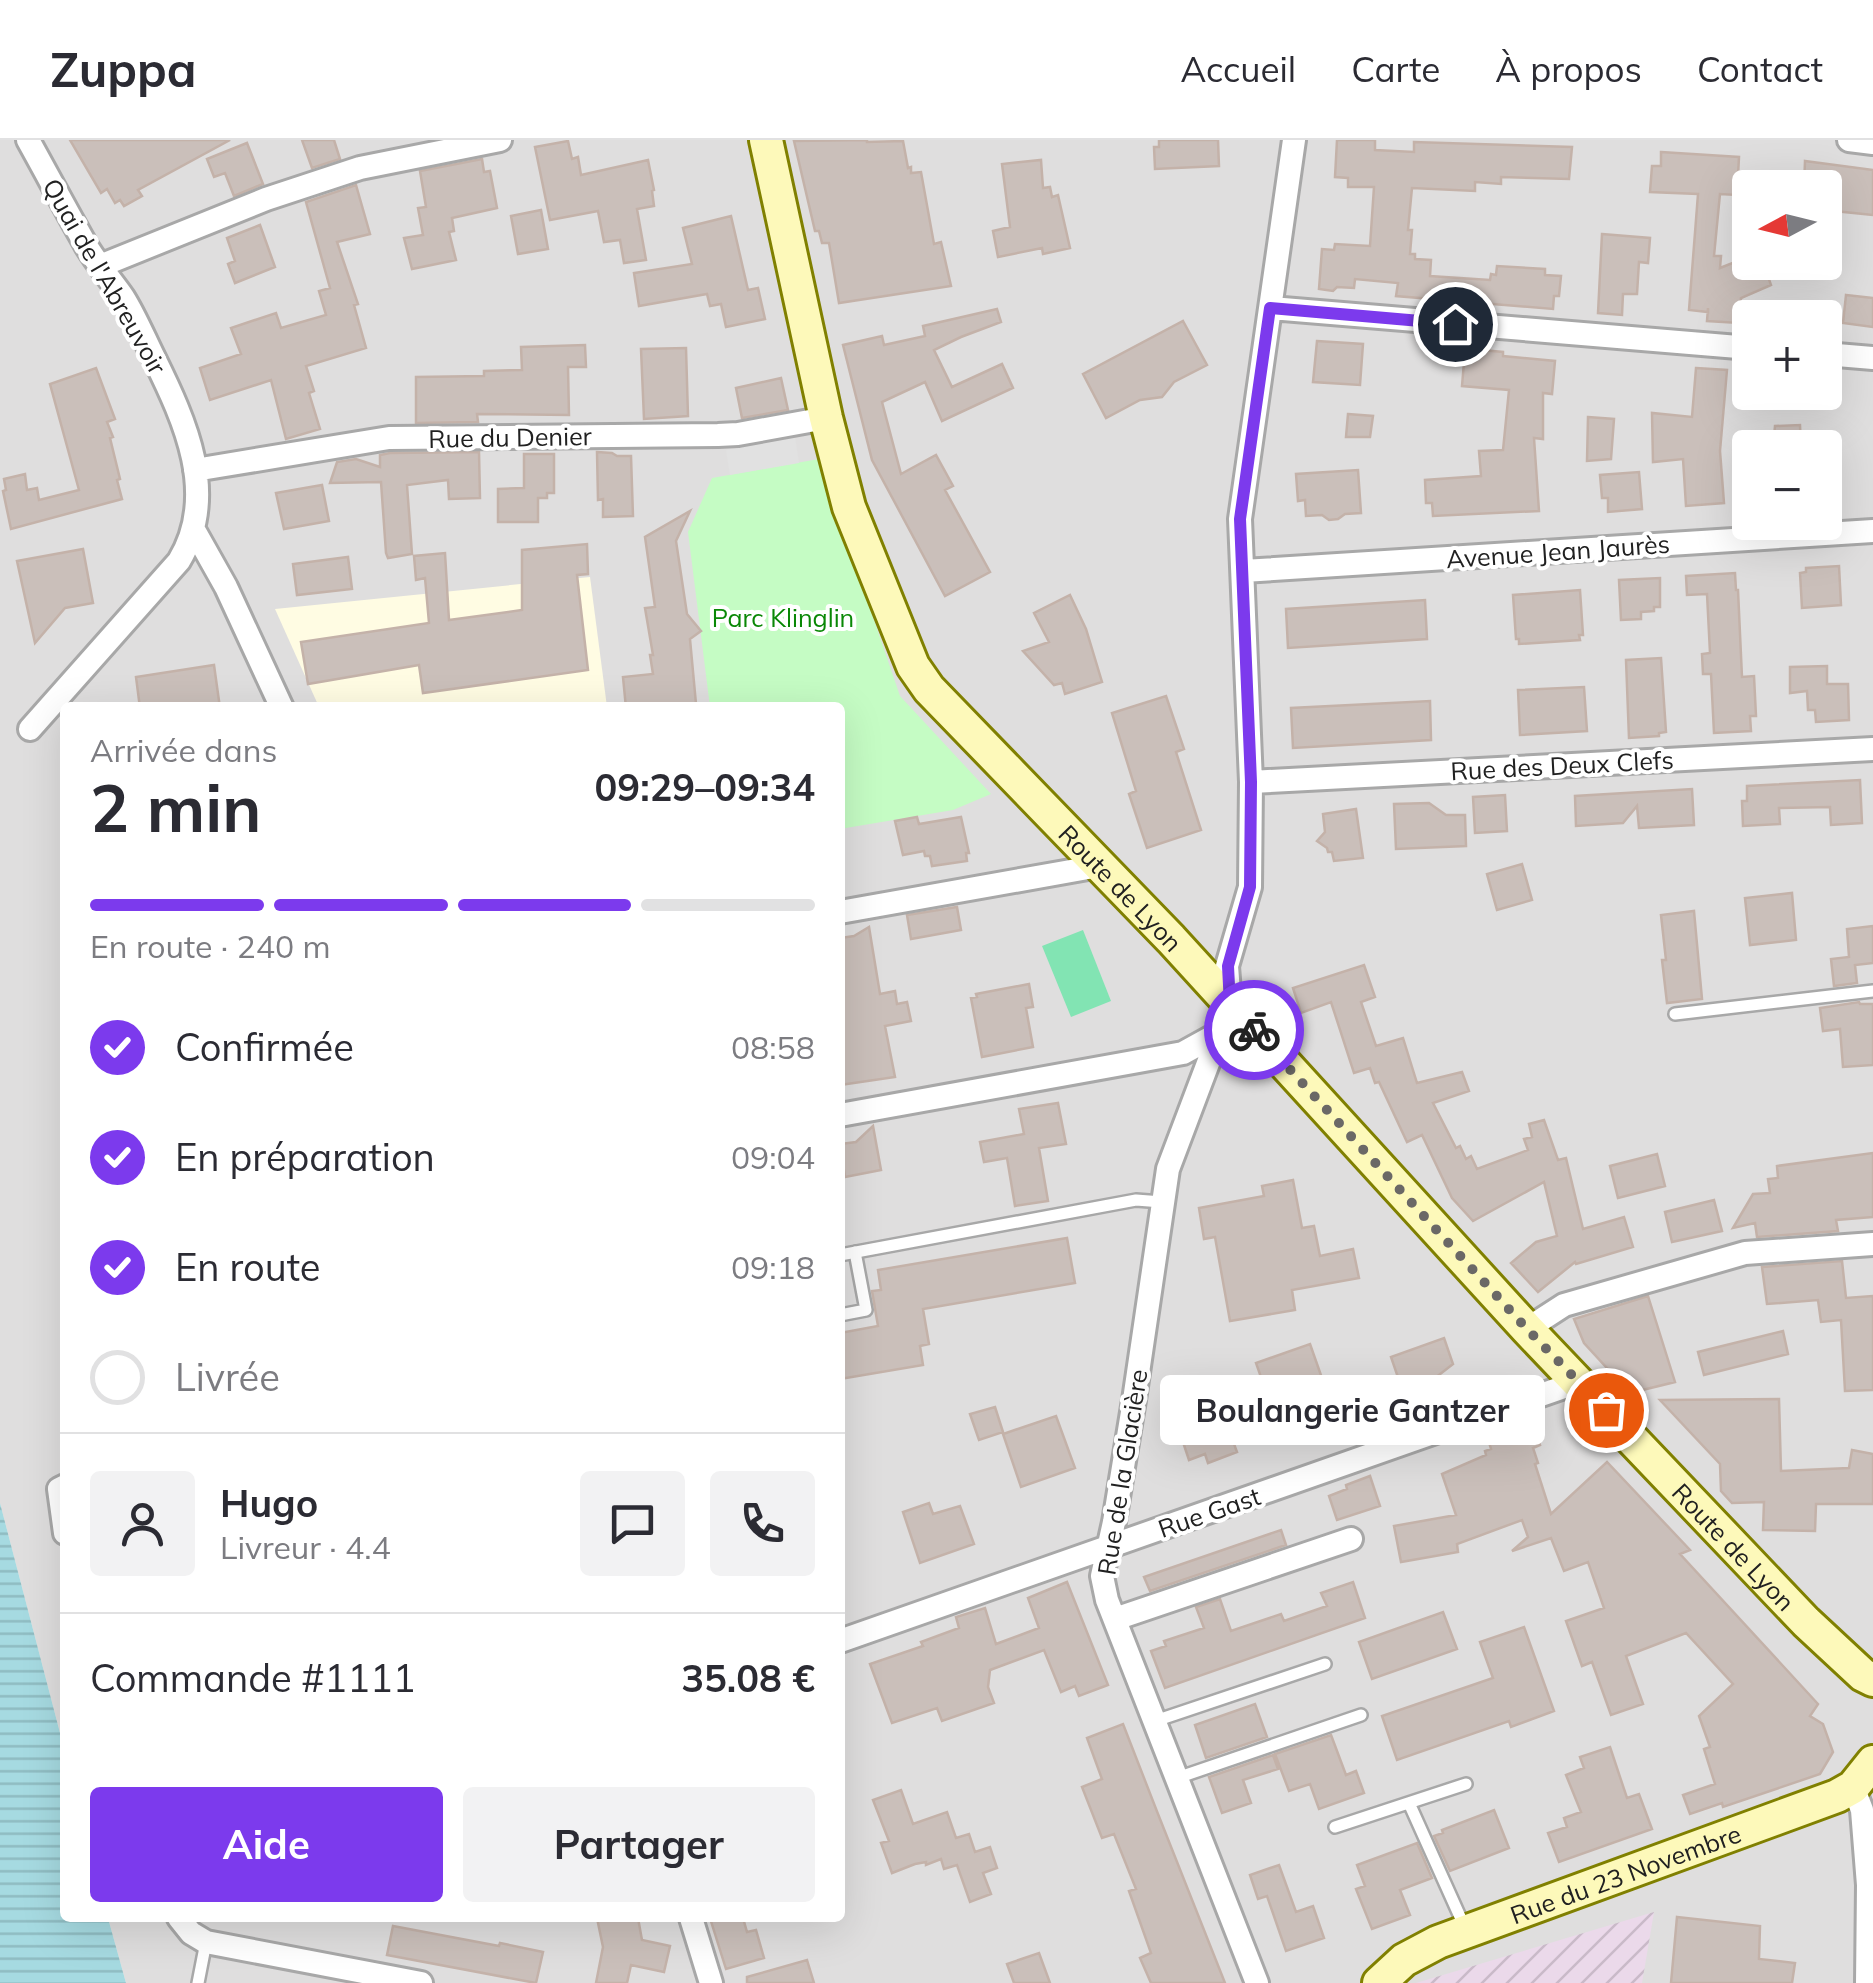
<!DOCTYPE html>
<html lang="fr">
<meta charset="utf-8">
<style>
body{margin:0;font-family:Mulish,sans-serif;background:#f2f2f3;color:#2b2b33;height:100vh;display:flex;flex-direction:column;font-size:38px;white-space:nowrap}
*{box-sizing:border-box;margin:0}
p{font-size:32px;color:#7c7c81}
.icon{flex:none;width:55px;height:55px;fill:none;stroke:currentColor;stroke-width:2;stroke-linecap:round;stroke-linejoin:round}
.map{position:relative;flex:1;overflow:hidden}
.panel{position:absolute;left:60px;top:562px;width:785px;height:1220px;display:flex;flex-direction:column;background:#fff;border-radius:10px;box-shadow:0 10px 40px #0002}
.panel>*{flex:none}
.needle{width:65px;rotate:263deg}
.fabs{position:absolute;left:1732px;top:30px;display:grid;gap:20px}
.fabs a{display:grid;place-items:center;width:110px;height:110px;border-radius:10px;background:#fff;box-shadow:0 10px 40px #0002;font-size:50px}
.pin{position:absolute;display:grid;place-items:center;width:85px;height:85px;color:#fff;margin:-42px;border:5px solid #fff;border-radius:50%;box-shadow:0 2px 10px #0007}
.courier{position:absolute;display:grid;place-items:center;width:100px;height:100px;margin:-50px;border:8px solid #7c3aed;border-radius:50%;background:#fff;color:#222;box-shadow:0 2px 12px #0007}
.bubble{position:absolute;height:70px;border-radius:10px;background:#fff;box-shadow:0 10px 40px #0002;font-size:32px;font-weight:700;line-height:70px;text-align:center}
.head em{font-style:normal;font-weight:700}
.head div{display:flex;flex-direction:column-reverse}
.head{display:flex;align-items:center;justify-content:space-between;height:170px;padding:0 30px}
h1{font-size:65px;font-weight:700;line-height:75px}
.bar{display:grid;grid-template-columns:repeat(4,1fr);gap:15px 10px;align-content:center;height:120px;padding:0 30px}
.bar i{height:12px;border-radius:8px;background:#e1e1e2}
.bar .active{background:#7c3aed}
.bar p{grid-column:span 4}
.line{display:flex;align-items:center;gap:25px;padding:0 30px;border-top:2px solid #e1e1e2}
.line div{flex:1}
.round{display:grid;place-items:center;flex:none;width:105px;height:105px;border-radius:10px;background:#f2f2f3}
ol{padding:0 30px;list-style:none}
li{display:flex;align-items:center;gap:30px;height:110px}
li p{margin-inline-start:auto}
li .icon{padding:10px;border-radius:50%;background:#7c3aed;color:#fff;stroke-width:4}
li:last-child{color:#7c7c81}
li i{width:55px;height:55px;border:5px solid #e1e1e2;border-radius:50%}
.cta{display:flex;gap:20px;margin-top:auto;padding:20px 30px}
.cta a{flex:1;height:115px;border-radius:10px;background:#7c3aed;color:#fff;font-size:40px;font-weight:700;line-height:115px;text-align:center}
.cta a+a{background:#f2f2f3;color:#2b2b33}
header{display:flex;align-items:center;gap:60px;box-sizing:border-box;height:140px;padding:0 50px;background:#fff;border-bottom:2px solid #e1e1e2}
header strong{font-size:48px}
nav{display:flex;gap:55px;margin-inline-start:auto;font-size:35px}
.map>svg:first-child{display:block}
</style>
<header>
<strong>Zuppa</strong>
<nav><a>Accueil</a><a>Carte</a><a>À propos</a><a>Contact</a></nav>
</header>
<div class="map">
<svg width="1873" height="1843" viewBox="0 0 1873 1843">
<defs>
<pattern id="industrial-furrows" width="10" height="10" patternUnits="userSpaceOnUse" patternTransform="scale(2.5)"><rect width="10" height="10" fill="#ebd9ea"/><path d="M-1 1l2-2M0 10L10 0M9 11l2-2" fill="none" stroke="#c9bac8"/></pattern>
<pattern id="water-rules" width="6" height="5" patternUnits="userSpaceOnUse" patternTransform="scale(2.5)"><rect width="6" height="5" fill="#a6dae1"/><path d="M0 2.5h6" fill="none" stroke="#8fbbc1"/></pattern>
</defs>
<rect width="100%" height="100%" fill="#f2ede7"/>
<!-- residential -->
<path fill="#dfdede" fill-rule="evenodd" d="M0 0H1873V1843H126L108 1778H840V568H65V1612L0 1363ZM1750 48H1825V122H1750ZM1750 178H1825V252H1750ZM1750 308H1825V382H1750Z"/>
<!-- industrial -->
<path fill="url(#industrial-furrows)" d="M1654 1772 1642 1843H1416Z"/>
<!-- education -->
<path fill="#fffce3" d="M590 437 607 567H319L275 469Z"/>
<!-- park -->
<path fill="#c5fcc4" d="M819 319 900 556 991 654 953 670 840 689V568L710 567 688 392 712 338Z"/>
<!-- pitch -->
<path fill="#82e4b3" d="M1083 790 1111 861 1071 877 1042 806Z"/>
<!-- parking -->
<path fill="#e1e1e1" d="M795 297 799 323 730 335 726 310Z"/>
<!-- water -->
<path fill="url(#water-rules)" d="M0 1363 65 1612V1778H108L126 1843H0Z"/>
<!-- building -->
<path fill="#cabfba" stroke="#c4b2a9" stroke-width="2.5" d="M70 0H230L138 50 142 56 124 66 120 60 115 63 107 49 101 53Z
M302 0H334L340 19 312 28Z
M867 0V2L903 1 908 28 911 27V33L921 32 934 104 941 102 951 146 839 163 829 103H822L819 91H815L794 1Z
M1159 0H1218L1219 26 1155 29 1154 7H1159Z
M1337 0H1375V10L1414 12V2L1572 7 1569 39 1501 37V44L1475 42V51L1412 48 1408 90H1412L1410 114H1415V119L1431 120 1430 136 1490 140 1491 134 1496 135 1497 126 1545 129V135L1561 136 1559 156H1554L1553 169 1396 156 1398 143 1355 139 1354 148 1337 147 1333 151 1319 149 1322 109 1334 110 1335 104 1370 106 1374 47H1348V38L1335 37Z
M568 1 572 19 578 17 581 35 648 20 654 50 652 51 654 66 637 69 646 120 624 123 620 100 604 102 598 71 550 80 535 7Z
M247 3 263 44 234 56 225 33 214 37 207 19Z
M1661 12 1739 17 1737 55 1720 54 1714 116H1721L1720 128 1735 122H1763L1771 145 1741 158 1739 183 1707 181 1708 168V172L1689 170 1698 54 1650 52 1652 26H1661Z
M482 19 484 32 490 31 497 68 452 78 454 91 449 92 456 120 412 129 404 98 423 95 418 68 426 67 420 31Z
M1041 20 1043 48 1050 47 1052 57 1058 55 1070 108 1043 114 1042 108 998 117 993 91 1010 87 1002 24Z
M1805 21 1873 30V75L1825 70V48H1804Z
M356 45 370 94 337 102 358 164 354 165 366 208 306 226 314 251 309 253 320 289 286 299 271 240 210 260 200 228 241 214 231 188 276 173 281 188 326 175 319 151 330 148 306 62Z
M541 70 548 109 518 114 511 76Z
M731 76 748 150 758 148 765 179 726 187 721 164 710 166 707 154 639 166 634 133 692 124 683 88Z
M260 85 275 127 235 143 228 124 235 121 227 98Z
M1602 94 1650 98 1648 123 1639 122 1637 154H1623L1622 175 1598 173Z
M1846 155 1873 158V187L1843 183Z
M997 169 1001 182 961 197 934 210 952 247 1002 224 1013 248 942 281 925 242 882 262 901 334 936 315 953 346 945 350 990 432 945 456 872 320 843 205 882 196 884 205 925 196 923 186Z
M1183 181 1207 225 1174 242 1162 257 1140 260 1106 278 1083 234Z
M1317 201 1363 204 1360 245 1313 242Z
M585 205 586 227H568L569 275 477 274 478 282 416 283V237L484 236V231L522 230 521 207Z
M686 208 688 276 644 279 641 209Z
M1470 209 1503 212V216L1555 221 1552 254 1543 253V299L1534 298 1539 371 1433 376 1432 363H1426L1425 340 1481 336 1479 311 1503 310 1509 250 1462 246 1464 222 1469 223Z
M96 228 115 279 107 282 113 297 110 298 120 339 117 340 122 359 11 389 3 351 6 350 4 339 25 334 27 350 37 348 39 360 79 350 50 244Z
M1696 228 1727 230 1720 311 1724 363 1686 366 1683 319 1653 322 1652 273 1692 277Z
M781 238 788 270 742 278 736 248Z
M1348 274 1373 276 1370 297H1346Z
M1588 277 1614 279 1611 319 1587 321Z
M1800 285 1801 308H1773L1775 286Z
M479 312 480 358 449 359 448 340 407 345 412 414 388 418 386 413 381 342 330 343 337 322 356 319 380 327V315L390 313Z
M597 312 612 313 617 316H631L633 376 603 377V359L598 360Z
M524 314H554V353H547V358H538V382H498V349L524 348Z
M1358 330 1361 373 1345 374 1338 379 1329 380 1322 375 1306 376 1305 360 1298 361 1296 334Z
M1639 332 1642 369 1608 372V358H1602L1600 335Z
M322 345 329 381 284 389 276 353Z
M690 371 676 401 687 474 701 491 690 499 696 564 666 568H626L623 537 653 534 650 515H653L645 468 655 467 645 397Z
M587 404 588 434 577 435 588 530 423 553 419 525 308 544 301 502 429 483 425 438 416 440 414 416 445 413 449 480 522 470V410Z
M83 409 93 463 65 468 35 503 17 421Z
M348 417 352 449 297 455 293 424Z
M1839 426 1841 465 1802 468 1800 433 1806 432V428Z
M1735 433 1736 450H1738L1742 537 1754 536 1756 576H1750L1751 591 1714 593 1711 534H1703L1702 514 1710 513 1707 454 1687 455 1686 436Z
M1660 438V467H1654V471L1641 472V479L1621 480 1619 440Z
M1580 450 1583 495H1579L1580 500 1519 504V499H1516L1513 455Z
M1070 455 1086 489 1102 542 1065 554 1062 543 1054 545 1023 511 1049 502 1034 473Z
M1425 460 1427 499 1288 508 1286 469Z
M1661 518 1666 592 1659 593V596L1629 598 1626 520Z
M214 525 220 568H140L136 537Z
M1827 526V544H1848L1849 580 1816 582 1815 570H1808L1807 551 1790 553V527Z
M1584 547 1587 591 1520 595 1518 550Z
M1166 556 1184 609 1176 612 1201 690 1147 708 1129 654 1136 651 1112 573Z
M1430 561 1431 600 1293 608 1291 568Z
M1860 640 1862 683 1831 685 1830 667 1779 668 1780 684 1743 686 1742 661H1747V646Z
M1692 649 1694 685 1639 688 1637 666 1623 683 1576 686 1575 656Z
M1505 655 1507 691 1475 693 1473 657Z
M1429 663 1446 675H1465L1466 706 1396 709 1394 664Z
M1356 669 1363 718 1334 721 1332 712H1328L1327 708 1317 701 1325 692 1323 674Z
M917 677 919 684 961 677 969 713H966L967 721 932 726 930 716H925L924 711 903 715 895 681Z
M1522 724 1532 760 1497 770 1487 734Z
M1792 753 1796 800 1750 805 1745 758Z
M957 767 961 790 911 799 907 775Z
M1694 771 1702 859 1667 863 1662 820H1666L1661 775Z
M1873 786V823L1855 825 1857 843 1834 846 1831 819 1849 817 1847 789Z
M869 787 880 854 895 851 897 864 907 862 911 881 885 886 895 937 840 945V798L854 796Z
M1364 825 1375 857 1361 862 1376 906 1403 898 1417 943 1462 932 1469 951 1433 963 1456 1008 1460 1006 1466 1019 1471 1016 1477 1029 1528 1010 1524 999 1532 997 1529 984 1544 980 1558 1020 1566 1018 1583 1089 1624 1077 1633 1107 1576 1124 1575 1122 1538 1152 1511 1123 1536 1102 1557 1096 1544 1042 1473 1081 1452 1058 1422 995 1407 1002 1379 942 1375 943 1370 928 1354 933 1331 862 1301 873 1293 848Z
M1029 844 1033 867 1026 868 1033 907 982 917 971 858 977 857 976 854Z
M1859 862 1860 864H1873V925L1843 927 1840 889 1823 891 1820 868Z
M1058 963 1066 1004 1039 1008 1048 1061 1015 1066 1007 1018 984 1022 980 1002 1024 994 1019 969Z
M873 986 881 1030 845 1037 840 1004 856 1002Z
M1873 1013V1077L1836 1080 1838 1091 1757 1097 1755 1083 1733 1088 1753 1054 1770 1053 1768 1039 1778 1038 1777 1026Z
M1657 1014 1665 1046 1618 1058 1610 1026Z
M1293 1040 1302 1088 1314 1086 1320 1116 1353 1109 1359 1138 1292 1150 1295 1170 1230 1181 1215 1097 1204 1099 1199 1068 1264 1056 1262 1046Z
M1714 1060 1722 1091 1672 1102 1665 1072Z
M1067 1098 1075 1143 923 1169 929 1204 920 1206 923 1225 840 1239V1193L878 1186 872 1151 881 1150 878 1130Z
M1842 1121 1846 1158 1873 1156V1250L1845 1251 1841 1180 1821 1182 1818 1160 1767 1164 1762 1127Z
M1648 1156 1675 1242 1630 1253 1584 1203 1574 1179Z
M1783 1191 1788 1214 1704 1235 1698 1212Z
M1444 1198 1453 1224 1435 1238 1438 1243 1404 1255 1391 1217Z
M1310 1204 1323 1241 1269 1260 1256 1223Z
M1779 1259 1781 1331 1849 1328 1852 1310 1873 1314V1364H1816L1815 1391 1763 1390 1764 1362 1732 1363 1721 1351 1720 1324 1660 1260Z
M1220 1266 1237 1312 1208 1323 1205 1314 1189 1320 1179 1290Z
M995 1267 1003 1292 979 1300 970 1274Z
M1056 1276 1075 1328 1021 1347 1003 1294Z
M1515 1282 1517 1291 1533 1286 1540 1305 1533 1308 1538 1323 1535 1324 1551 1374 1607 1322 1690 1410 1680 1414 1818 1564 1810 1576 1823 1584 1833 1612 1820 1634 1723 1667 1722 1663 1690 1674 1683 1655 1715 1644 1704 1609 1710 1607 1699 1576 1733 1544 1686 1493 1626 1516 1643 1564 1611 1575 1592 1522 1582 1526 1566 1481 1604 1468 1588 1422 1564 1431 1551 1398 1512 1411 1528 1397 1522 1380 1457 1404 1458 1412 1401 1422 1394 1386 1456 1375 1442 1334 1486 1315 1485 1311 1491 1309 1486 1292Z
M1370 1336 1380 1366 1337 1380 1329 1356 1347 1349 1346 1345Z
M929 1363 933 1374 960 1366 974 1404 920 1423 903 1372Z
M1281 1390 1286 1405 1150 1451 1144 1437Z
M1067 1442 1108 1545 1079 1556 1075 1546 1061 1552 1044 1510 990 1530 988 1547 994 1563 942 1581 937 1568 892 1583 870 1524 923 1506 921 1502 959 1488 956 1477 985 1468 996 1504 1039 1488 1028 1458Z
M1353 1442 1365 1478 1165 1548 1151 1511 1166 1506 1164 1501 1204 1488 1196 1467 1220 1459 1231 1491 1281 1474 1284 1481 1327 1466 1321 1453Z
M1443 1472 1457 1509 1372 1539 1359 1502Z
M1524 1487 1554 1571 1511 1587 1509 1581 1397 1620 1382 1576 1493 1538 1480 1502Z
M1255 1564 1267 1597 1206 1618 1195 1585Z
M1123 1584 1158 1674 1225 1843H1151L1140 1818 1151 1813 1129 1751 1136 1749 1114 1694 1102 1698 1082 1647 1102 1639 1087 1598Z
M1331 1595 1346 1635 1356 1631 1364 1653 1319 1669 1310 1644 1289 1651 1275 1614Z
M1610 1607 1627 1658 1639 1654 1652 1689 1559 1722 1548 1693 1567 1687 1564 1678 1581 1672 1566 1635 1584 1628 1580 1617Z
M1273 1615 1278 1629 1243 1640 1251 1663 1222 1673 1209 1637Z
M901 1650 913 1684 947 1672 956 1698 969 1694 975 1712 990 1707 997 1728 983 1733 991 1754 970 1762 957 1725 944 1729 941 1719 926 1725V1722L915 1724 892 1733 881 1703 889 1701 873 1660Z
M1494 1670 1509 1708 1450 1731 1434 1696 1443 1693 1442 1690Z
M1417 1703 1432 1738 1400 1750 1410 1775 1372 1789 1356 1749 1365 1746 1357 1725Z
M1279 1725 1296 1772 1313 1766 1324 1798 1286 1811 1267 1756 1258 1759 1250 1735Z
M1677 1777 1760 1786 1759 1819 1795 1823 1792 1843H1671Z
M597 1778H638L642 1800 670 1806 664 1832 631 1825 627 1843H596L603 1807Z
M710 1778H743L747 1792 756 1790 764 1818 726 1829Z
M393 1786 499 1806 500 1803 543 1812 536 1843 387 1815Z
M1039 1813 1050 1843H1014L1007 1824Z
M807 1820 814 1843H747V1837Z"/>
<g fill="none" stroke-linecap="round" stroke-linejoin="round">
<defs>
<path id="lane" d="M1675 874 1873 851
M840 1115 1136 1060 1162 1062
M840 1175 866 1170 855 1112
M1155 1581 1325 1524
M1177 1638 1361 1575
M1409 1663 1466 1790
M1335 1687 1466 1644
M198 1843 206 1802"/>
<path id="street" d="M28 0C48 36 67 72 87 107 98 125 111 140 123 157 135 176 144 198 154 218 185 281 219 355 179 421L30 589
M1849 0 1873 3
M100 126 266 59 360 28 500 0
M1271 168 1750 208
M1825 214 1873 218
M195 330 389 298 718 295 738 294 826 278
M194 390 226 447 282 568
M1243 431 1873 391
M1251 642 1873 609
M840 772 1099 726
M840 975 1183 913 1221 892
M1527 1189 1564 1165 1745 1113 1873 1104
M65 1346 59 1349 65 1393
M1115 1479 1351 1399
M840 1501 1578 1242
M1853 1647 1862 1670 1868 1745 1867 1843
M179 1778 191 1793 206 1802 421 1843
M691 1778 711 1843
M1257 1843 1107 1460 1102 1436 1114 1382 1134 1260 1168 1029 1230 865 1227 826 1250 747 1251 642 1240 379 1294 0"/>
<g id="secondary">
<path id="s1" d="M766 0 826 278 849 367 913 526 929 549 1171 799 1527 1189 1806 1482 1863 1535 1873 1540"/>
<path id="s2" d="M1379 1843 1404 1820 1438 1802 1837 1656 1853 1647 1873 1622"/>
</g>
</defs>
<!-- lane casing -->
<use href="#lane" stroke="#a8a8a8" stroke-width="16"/>
<!-- street casing -->
<use href="#street" stroke="#a8a8a8" stroke-width="28"/>
<!-- secondary casing -->
<use href="#secondary" stroke="#808000" stroke-width="38"/>
<!-- lane -->
<use href="#lane" stroke="#fff" stroke-width="11"/>
<!-- street -->
<use href="#street" stroke="#fff" stroke-width="22"/>
<!-- secondary -->
<use href="#secondary" stroke="#fdf9ba" stroke-width="32"/>
</g>
<g fill="none" stroke-linecap="round" stroke-linejoin="round">
<!-- done -->
<path stroke="#6a6866" stroke-width="10" stroke-dasharray="0 18" d="M1254 890 1527 1189 1606 1270"/>
<!-- route -->
<path stroke="#7c3aed" stroke-width="12" d="M1254 890 1230 865 1228 826 1250 747 1251 642 1240 379 1270 168 1455 184"/>
</g>
<g text-anchor="middle" dominant-baseline="central" stroke-width="8" stroke-linejoin="round" paint-order="stroke">
<!-- street labels -->
<g font-size="25" fill="#212121" stroke="#fff">
<text transform="translate(105 136) rotate(60)">Quai de l'Abreuvoir</text>
<text transform="translate(510 297) rotate(-1)">Rue du Denier</text>
<text transform="translate(1558 411) rotate(-4)">Avenue Jean Jaurès</text>
<text transform="translate(1562 625) rotate(-3)">Rue des Deux Clefs</text>
<text stroke="none"><textPath href="#s1" startOffset="852">Route de Lyon</textPath></text>
<text transform="translate(1122 1332) rotate(-81)">Rue de la Glacière</text>
<text transform="translate(1209 1372) rotate(-19)">Rue Gast</text>
<text stroke="none"><textPath href="#s1" startOffset="1752">Route de Lyon</textPath></text>
<text stroke="none"><textPath href="#s2" startOffset="272">Rue du 23 Novembre</textPath></text>
</g>
<!-- park labels -->
<g font-size="25" fill="#0a8806" stroke="#fff">
<text x="783" y="477">Parc Klinglin</text>
</g>
</g>
</svg>
<div class="fabs">
<a><svg class="needle" viewBox="-14 -14 28 28"><path d="M0-13l5 13h-10z" fill="#e53935"/><path d="M0 13l5-13h-10z" fill="#7c7c81"/></svg></a>
<a>+</a>
<a>−</a>
</div>
<div class="pin" style="left:1606px;top:1270px;background:#ea580c"><svg class="icon" aria-label="bag" viewBox="0 0 24 24"><path d="M5 8h14l-1 12H6zM9 8a3 3 0 0 1 6 0"/></svg></div>
<div class="pin" style="left:1455px;top:184px;background:#1f2937"><svg class="icon" aria-label="home" viewBox="0 0 24 24"><path d="M3 11l9-7 9 7M6 9v11h12V9"/></svg></div>
<div class="courier" style="left:1254px;top:890px"><svg class="icon" aria-label="bike" viewBox="0 0 24 24"><circle cx="6" cy="16" r="4"/><circle cx="18" cy="16" r="4"/><path d="M6 16l4-8h5l3 8M10 8l3 8H6M13 5h3"/></svg></div>
<div class="bubble" style="left:1160px;top:1235px;width:385px">Boulangerie Gantzer</div>
<section class="panel">
<div class="head"><div><h1>2 min</h1><p>Arrivée dans</p></div><em>09:29–09:34</em></div>
<div class="bar"><i class="active"></i><i class="active"></i><i class="active"></i><i></i><p>En route · 240 m</p></div>
<ol>
<li><svg class="icon" aria-label="check" viewBox="0 0 24 24"><path d="M5 12l5 5 9-10"/></svg>Confirmée<p>08:58</p></li>
<li><svg class="icon" aria-label="check" viewBox="0 0 24 24"><path d="M5 12l5 5 9-10"/></svg>En préparation<p>09:04</p></li>
<li><svg class="icon" aria-label="check" viewBox="0 0 24 24"><path d="M5 12l5 5 9-10"/></svg>En route<p>09:18</p></li>
<li><i></i>Livrée</li>
</ol>
<div class="line" style="height:180px"><a class="round"><svg class="icon" aria-label="person" viewBox="0 0 24 24"><circle cx="12" cy="8" r="4"/><path d="M4 21q1-7 8-7t8 7"/></svg></a><div><b>Hugo</b><p>Livreur · 4.4</p></div><a class="round"><svg class="icon" aria-label="chat" viewBox="0 0 24 24"><path d="M4 5h16v11H9l-5 4z"/></svg></a><a class="round"><svg class="icon" aria-label="phone" viewBox="0 0 24 24"><path d="M5 4h4l2 5-3 2q2 4 5 5l2-3 5 2v4C11 20 4 13 5 4z"/></svg></a></div>
<div class="line" style="height:130px"><div>Commande #1111</div><b>35.08 €</b></div>
<div class="cta"><a>Aide</a><a>Partager</a></div>
</section>
</div>
